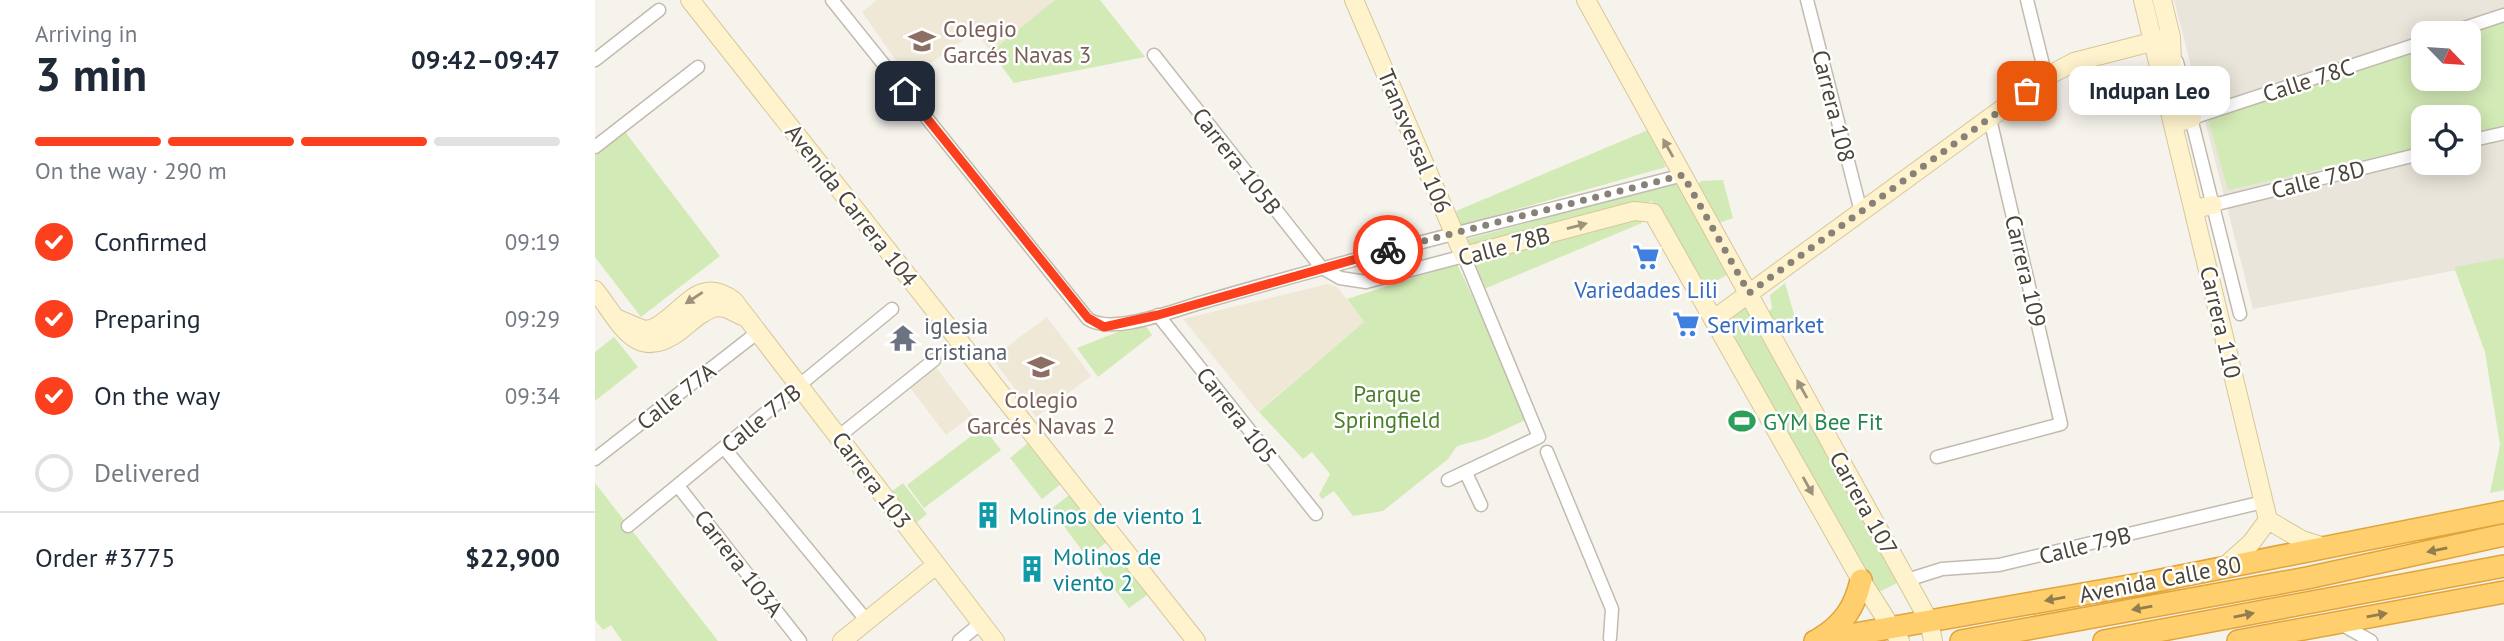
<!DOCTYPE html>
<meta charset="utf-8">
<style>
body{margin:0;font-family:"PT Sans",sans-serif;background:#f2f2f3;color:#1f2937;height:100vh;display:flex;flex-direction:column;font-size:26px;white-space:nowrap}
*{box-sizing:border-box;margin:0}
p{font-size:23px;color:#747a83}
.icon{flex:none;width:38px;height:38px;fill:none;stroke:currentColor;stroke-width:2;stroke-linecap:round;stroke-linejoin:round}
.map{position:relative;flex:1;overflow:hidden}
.details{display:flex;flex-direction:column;background:#fff;width:595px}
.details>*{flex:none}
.needle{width:46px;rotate:115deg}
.fabs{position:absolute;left:1816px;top:21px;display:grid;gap:14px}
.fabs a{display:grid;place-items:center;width:70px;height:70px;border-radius:14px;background:#fff;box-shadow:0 4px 18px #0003;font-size:35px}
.pin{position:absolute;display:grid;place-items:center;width:60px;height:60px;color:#fff;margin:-30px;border-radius:14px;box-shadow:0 4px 10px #0006}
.courier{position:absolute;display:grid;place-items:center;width:70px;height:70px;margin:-35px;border:5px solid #fc3f1d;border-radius:50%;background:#fff;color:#222;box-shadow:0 2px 9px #0007}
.bubble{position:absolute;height:49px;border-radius:14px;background:#fff;box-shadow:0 4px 18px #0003;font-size:23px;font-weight:700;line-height:49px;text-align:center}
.head em{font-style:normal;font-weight:700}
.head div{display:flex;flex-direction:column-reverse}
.head{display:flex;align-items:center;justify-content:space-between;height:119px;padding:0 35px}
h1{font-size:46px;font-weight:700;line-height:52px}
.bar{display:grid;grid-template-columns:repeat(4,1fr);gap:10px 7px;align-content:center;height:84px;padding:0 35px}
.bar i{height:9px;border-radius:5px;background:#e0e1e3}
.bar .selected{background:#fc3f1d}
.bar p{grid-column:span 4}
.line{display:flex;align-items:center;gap:18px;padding:0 35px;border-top:2px solid #e0e1e3}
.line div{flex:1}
ol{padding:0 35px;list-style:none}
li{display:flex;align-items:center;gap:21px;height:77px}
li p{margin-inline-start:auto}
li .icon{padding:7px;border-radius:50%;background:#fc3f1d;color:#fff;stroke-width:4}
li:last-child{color:#747a83}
li i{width:38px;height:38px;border:4px solid #e0e1e3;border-radius:50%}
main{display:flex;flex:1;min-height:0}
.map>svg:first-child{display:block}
</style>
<main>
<section class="details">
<div class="head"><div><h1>3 min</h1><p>Arriving in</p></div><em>09:42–09:47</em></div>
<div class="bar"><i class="selected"></i><i class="selected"></i><i class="selected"></i><i></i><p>On the way · 290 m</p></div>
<ol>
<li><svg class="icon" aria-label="check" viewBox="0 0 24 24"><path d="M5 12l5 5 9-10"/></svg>Confirmed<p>09:19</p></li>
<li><svg class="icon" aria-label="check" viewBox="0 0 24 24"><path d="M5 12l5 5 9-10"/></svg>Preparing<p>09:29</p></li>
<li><svg class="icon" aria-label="check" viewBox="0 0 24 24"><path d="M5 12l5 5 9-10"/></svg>On the way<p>09:34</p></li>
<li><i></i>Delivered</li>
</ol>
<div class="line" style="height:91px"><div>Order #3775</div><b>$22,900</b></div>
</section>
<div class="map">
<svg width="1909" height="641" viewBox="0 0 1909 641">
<rect width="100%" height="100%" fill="#f6f3ec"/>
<!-- residential -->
<path fill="#eae5da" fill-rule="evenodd" d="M1579 0H1909V261L1658 309ZM1829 33H1874V79H1829ZM1829 117H1874V163H1829Z"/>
<!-- education -->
<path fill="#efe8d6" d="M282 0H460L462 2 396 52 380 31 314 79 267 12Z
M733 284 742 287 769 322 663 412 588 319Z
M452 317 496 376 441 417 397 358Z
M340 366 377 415 351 435 314 386Z"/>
<!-- green -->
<path fill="#d2eab5" d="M460 0H505L550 57 419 83 396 52Z
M1909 22V129L1874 136V117H1829V146L1633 190 1613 119 1829 48V79H1874V33Z
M28 129 125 256 46 317 0 257V150Z
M1053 130 1071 167 866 225 861 211Z
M1128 180 1138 218 1124 223 1102 186 1106 181Z
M1083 182 1133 274 1109 288 1057 201 874 250 869 240Z
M1045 216 1047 223 889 289 879 263Z
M1909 258V490L1895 493 1905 445 1890 352 1859 267Z
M862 264 935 418 889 439 862 446 853 459 788 511 758 516 739 491 727 499 724 495 735 474 717 452 708 459 664 412 769 322 752 299Z
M1190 283 1200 318 1186 336 1173 313 1177 308 1175 295Z
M1152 306 1306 581 1282 593 1130 322Z
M548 322 557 335 503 377 482 348Z
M19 337 43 367 0 401V352Z
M388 427 406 450 329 508 312 485Z
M433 443 466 484 447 499 415 458Z
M0 483 123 641H27L16 625 8 630 0 620Z
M308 483 332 514 321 523 296 492Z
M477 493 513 541 492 557 456 509Z
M521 547 556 592 534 608 500 564Z"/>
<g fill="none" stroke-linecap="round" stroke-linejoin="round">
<defs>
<path id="street" d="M237 0 493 319C517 335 577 311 605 303 765 256 927 217 1088 175
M1212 0 1266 212
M1432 0 1451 77
M1854 33 1909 15
M559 55 726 267 745 278 771 282 869 256 944 437 853 480
M0 60 64 10
M1582 62 1645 314
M1597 118 1829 42
M1874 141 1909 133
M0 147 103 67
M1618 205 1829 153
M563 315 721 514
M243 437 339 360
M129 448 272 621
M952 452 1017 609 1015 638
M1342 457 1466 424 1395 119
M0 459 163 332
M871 473 886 505
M83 486 205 641
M33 526 297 309
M1312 580 1347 569 1404 565 1668 502
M1744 623 1776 641
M364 641 386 623"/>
<path id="secondary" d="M95 0 601 641
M759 0 869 256 1039 211 1058 213 1266 580 1305 641
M991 0 1322 599 1334 621 1338 641
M1548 0 1673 520 1707 540 1730 547
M1567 0 1576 37 1578 89
M1579 124 1597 118
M1599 209 1618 205
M0 290C26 323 40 364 85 331 96 322 107 311 121 307L131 308 147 316
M23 319 49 330 57 329C88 315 102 273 139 301L400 641
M1119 319 1451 77 1479 62 1576 37
M1628 568 1656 543 1673 520
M247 641 341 565"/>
<path id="highway" d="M1224 639C1248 625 1260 607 1266 580
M1220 641 1551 583 1909 512
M1366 641 1712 578 1909 535
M1509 641 1909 566
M1643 641 1909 592"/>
</defs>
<!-- street casing -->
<use href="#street" stroke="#c2bbae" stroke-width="15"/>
<!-- secondary casing -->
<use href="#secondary" stroke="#d6c79b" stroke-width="20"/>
<!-- highway casing -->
<use href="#highway" stroke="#e0a43c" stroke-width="24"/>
<!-- street -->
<use href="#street" stroke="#fff" stroke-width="12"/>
<!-- secondary -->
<use href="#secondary" stroke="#fff3cd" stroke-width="18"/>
<!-- highway -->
<use href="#highway" stroke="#ffcf6e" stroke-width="21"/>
</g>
<!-- one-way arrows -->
<defs><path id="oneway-solid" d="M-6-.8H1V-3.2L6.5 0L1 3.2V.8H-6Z" transform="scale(1.75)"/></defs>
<g fill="#9c937c">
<use href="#oneway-solid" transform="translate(1073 148) rotate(-119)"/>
<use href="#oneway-solid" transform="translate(982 226) rotate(-15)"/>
<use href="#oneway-solid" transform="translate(99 298) rotate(146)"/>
<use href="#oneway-solid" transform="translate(1207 389) rotate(-119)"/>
<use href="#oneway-solid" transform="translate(1213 486) rotate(61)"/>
</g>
<g fill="#937c4e">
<use href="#oneway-solid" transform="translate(1842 550) rotate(168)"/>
<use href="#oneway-solid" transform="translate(1460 599) rotate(170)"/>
<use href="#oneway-solid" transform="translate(1547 608) rotate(170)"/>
<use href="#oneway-solid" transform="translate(1649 615) rotate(-11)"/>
<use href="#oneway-solid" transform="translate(1782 615) rotate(-10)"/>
</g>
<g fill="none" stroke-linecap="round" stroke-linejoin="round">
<!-- done -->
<path stroke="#878178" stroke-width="7" stroke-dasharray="0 12.6" d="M793 250 1088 175 1154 293 1432 91"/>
<!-- route -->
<path stroke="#fc3f1d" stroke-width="9" d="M310 91 493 318 509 327 563 315 793 250"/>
</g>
<!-- icons -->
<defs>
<symbol id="school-bare" viewBox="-9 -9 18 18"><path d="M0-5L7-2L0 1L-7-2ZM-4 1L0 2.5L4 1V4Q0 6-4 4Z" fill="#8d6e63" stroke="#fff" stroke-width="2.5" paint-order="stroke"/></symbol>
<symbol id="supermarket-bare" viewBox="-9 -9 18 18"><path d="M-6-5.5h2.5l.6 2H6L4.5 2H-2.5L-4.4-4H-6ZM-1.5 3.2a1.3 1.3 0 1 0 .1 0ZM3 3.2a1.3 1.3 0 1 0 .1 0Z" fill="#3f7fe0" stroke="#fff" stroke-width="2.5" paint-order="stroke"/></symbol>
<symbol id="temple-bare" viewBox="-9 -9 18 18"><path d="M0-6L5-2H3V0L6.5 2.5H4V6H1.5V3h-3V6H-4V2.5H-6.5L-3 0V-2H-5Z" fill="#6b7280" stroke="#fff" stroke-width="2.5" paint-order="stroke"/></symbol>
<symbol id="stadium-bare" viewBox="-9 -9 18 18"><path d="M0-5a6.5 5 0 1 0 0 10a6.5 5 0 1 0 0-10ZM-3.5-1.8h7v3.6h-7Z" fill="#2e9e5b" stroke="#fff" stroke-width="2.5" paint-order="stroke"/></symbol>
<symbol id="building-bare" viewBox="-9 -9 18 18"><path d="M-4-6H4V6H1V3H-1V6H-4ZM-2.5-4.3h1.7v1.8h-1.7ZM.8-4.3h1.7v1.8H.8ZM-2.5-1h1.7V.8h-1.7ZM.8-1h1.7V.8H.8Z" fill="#0f9aa8" stroke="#fff" stroke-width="2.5" paint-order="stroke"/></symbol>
</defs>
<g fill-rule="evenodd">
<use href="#school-bare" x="308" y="22" width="38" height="38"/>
<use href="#supermarket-bare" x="1032" y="238" width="38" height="38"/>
<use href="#supermarket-bare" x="1072" y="305" width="38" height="38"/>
<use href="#temple-bare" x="289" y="319" width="38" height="38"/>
<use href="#school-bare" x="427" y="348" width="38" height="38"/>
<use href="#stadium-bare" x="1128" y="402" width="38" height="38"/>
<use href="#building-bare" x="374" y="496" width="38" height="38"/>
<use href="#building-bare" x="418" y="550" width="38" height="38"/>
</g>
<g text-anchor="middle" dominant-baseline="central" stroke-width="5" stroke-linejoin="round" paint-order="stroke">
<!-- education labels -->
<g font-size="23" fill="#785e54" stroke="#fff" text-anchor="start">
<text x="348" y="28">Colegio<tspan x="348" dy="26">Garcés Navas 3</tspan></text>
<text x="446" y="399" text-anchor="middle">Colegio<tspan x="446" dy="26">Garcés Navas 2</tspan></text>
</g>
<!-- street labels -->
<g font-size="23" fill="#4b4439" stroke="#fff">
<text transform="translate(1713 80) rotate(-18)">Calle 78C</text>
<text transform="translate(1239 106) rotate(76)">Carrera 108</text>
<text transform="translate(820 141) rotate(67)">Transversal 106</text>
<text transform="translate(642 161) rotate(52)">Carrera 105B</text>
<text transform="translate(1723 179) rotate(-14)">Calle 78D</text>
<text transform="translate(257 205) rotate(52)">Avenida Carrera 104</text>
<text transform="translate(909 246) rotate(-15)">Calle 78B</text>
<text transform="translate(1431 271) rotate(77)">Carrera 109</text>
<text transform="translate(1626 322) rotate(77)">Carrera 110</text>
<text transform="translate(81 396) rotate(-38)">Calle 77A</text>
<text transform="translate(642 415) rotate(52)">Carrera 105</text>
<text transform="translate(166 418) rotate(-39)">Calle 77B</text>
<text transform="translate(277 480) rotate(53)">Carrera 103</text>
<text transform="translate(1269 503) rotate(61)">Carrera 107</text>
<text transform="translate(1490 545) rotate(-14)">Calle 79B</text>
<text transform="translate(144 563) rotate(52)">Carrera 103A</text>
<text transform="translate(1565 579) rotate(-11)">Avenida Calle 80</text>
</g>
<!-- shop labels -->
<g font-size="23" fill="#366cbe" stroke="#fff">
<text x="1051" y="289">Variedades Lili</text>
<text x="1112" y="324" text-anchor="start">Servimarket</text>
</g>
<!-- worship labels -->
<g font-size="23" fill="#5b616d" stroke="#fff" text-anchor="start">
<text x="329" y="325">iglesia<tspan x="329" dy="26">cristiana</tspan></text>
</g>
<!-- park labels -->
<g font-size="23" fill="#4a7f2a" stroke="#fff">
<text x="792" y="393">Parque<tspan x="792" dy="26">Springfield</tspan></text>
</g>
<!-- leisure labels -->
<g font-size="23" fill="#27864d" stroke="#fff" text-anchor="start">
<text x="1168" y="421">GYM Bee Fit</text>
</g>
<!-- culture labels -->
<g font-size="23" fill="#0d838f" stroke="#fff" text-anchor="start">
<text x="414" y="515">Molinos de viento 1</text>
<text x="458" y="556">Molinos de<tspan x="458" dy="26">viento 2</tspan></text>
</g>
</g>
</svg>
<div class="fabs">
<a><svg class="needle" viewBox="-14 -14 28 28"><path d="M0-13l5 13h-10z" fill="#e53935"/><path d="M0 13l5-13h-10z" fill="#747a83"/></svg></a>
<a><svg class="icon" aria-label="locate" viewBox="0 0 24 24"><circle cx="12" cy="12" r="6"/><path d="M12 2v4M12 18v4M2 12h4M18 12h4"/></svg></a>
</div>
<div class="pin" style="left:1432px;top:91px;background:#ea580c"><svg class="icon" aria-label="bag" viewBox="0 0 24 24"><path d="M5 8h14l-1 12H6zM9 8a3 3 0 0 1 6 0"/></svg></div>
<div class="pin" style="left:310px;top:91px;background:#1f2937"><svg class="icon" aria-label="home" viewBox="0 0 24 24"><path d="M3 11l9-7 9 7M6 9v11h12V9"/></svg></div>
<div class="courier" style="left:793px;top:250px"><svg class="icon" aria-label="bike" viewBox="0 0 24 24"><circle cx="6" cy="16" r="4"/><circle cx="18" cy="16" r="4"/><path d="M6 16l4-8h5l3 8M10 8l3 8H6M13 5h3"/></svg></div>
<div class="bubble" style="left:1474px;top:66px;width:161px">Indupan Leo</div>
</div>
</main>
